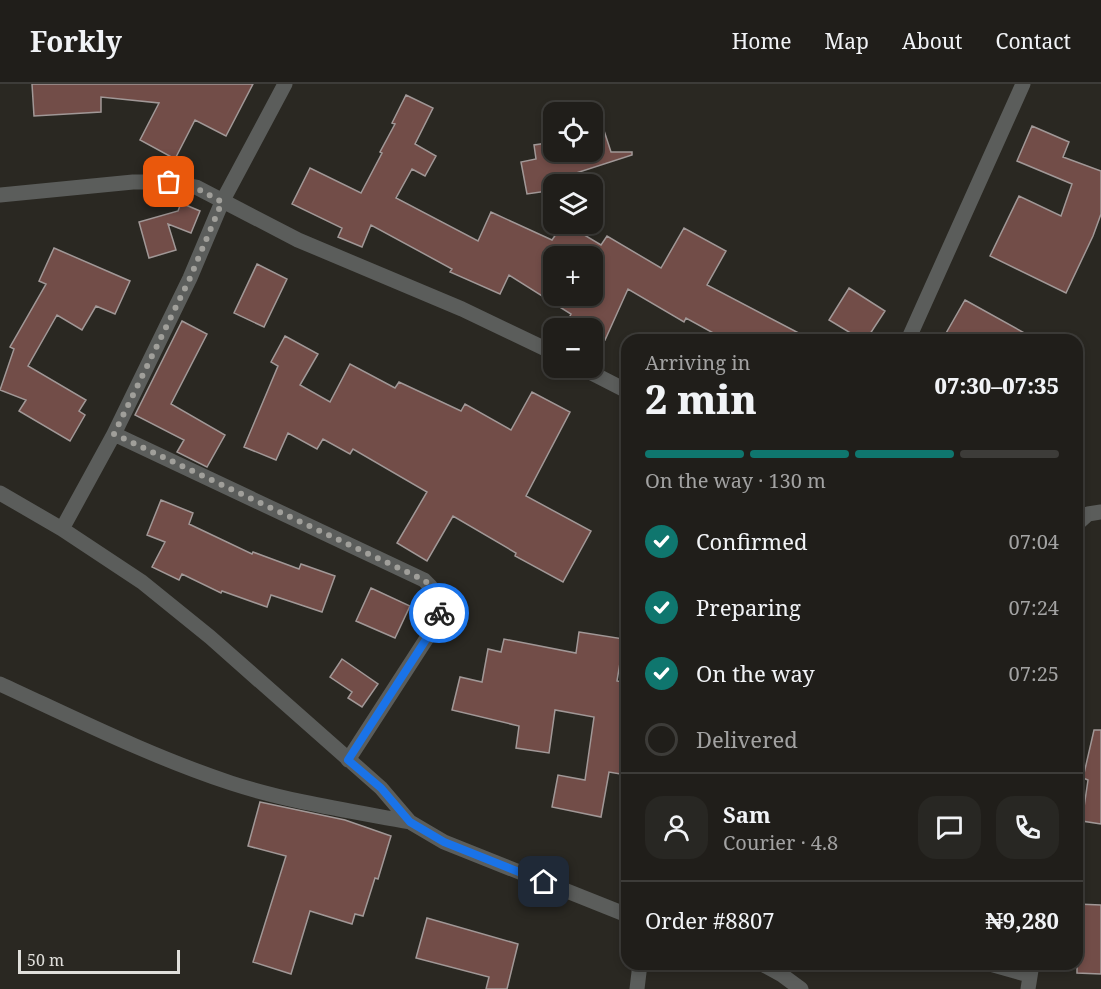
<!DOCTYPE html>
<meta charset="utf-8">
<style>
body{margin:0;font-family:"Noto Serif",serif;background:#282723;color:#f1f3f6;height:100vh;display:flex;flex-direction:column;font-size:22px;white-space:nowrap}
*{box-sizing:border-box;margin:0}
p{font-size:20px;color:#a2a2a2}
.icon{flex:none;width:33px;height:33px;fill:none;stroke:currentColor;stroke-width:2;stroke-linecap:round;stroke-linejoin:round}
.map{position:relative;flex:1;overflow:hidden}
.side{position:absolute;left:621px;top:250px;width:462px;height:636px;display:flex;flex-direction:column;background:#201e1a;border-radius:18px;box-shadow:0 3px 9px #0003,0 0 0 2px #3d3c39}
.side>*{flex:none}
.buttons{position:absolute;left:543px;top:18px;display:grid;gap:12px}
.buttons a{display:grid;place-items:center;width:60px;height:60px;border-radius:12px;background:#201e1a;box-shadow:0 3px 9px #0003,0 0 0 2px #3d3c39;font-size:30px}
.scale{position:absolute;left:18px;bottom:15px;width:162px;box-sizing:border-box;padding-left:6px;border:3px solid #e0dfdb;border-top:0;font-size:16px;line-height:21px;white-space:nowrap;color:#e0dfdb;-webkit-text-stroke:4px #2a2822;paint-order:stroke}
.pin{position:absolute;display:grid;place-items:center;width:51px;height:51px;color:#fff;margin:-26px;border-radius:12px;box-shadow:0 3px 9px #0006}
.courier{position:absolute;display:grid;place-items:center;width:60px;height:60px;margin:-30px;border:4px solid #1a73e8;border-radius:50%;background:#fff;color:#222;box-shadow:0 2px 8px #0007}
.head em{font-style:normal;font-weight:800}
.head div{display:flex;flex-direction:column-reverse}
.head{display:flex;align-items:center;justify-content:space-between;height:102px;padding:0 24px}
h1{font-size:39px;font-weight:800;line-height:45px}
.bar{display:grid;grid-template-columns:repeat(4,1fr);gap:9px 6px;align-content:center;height:72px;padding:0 24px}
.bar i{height:8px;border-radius:4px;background:#3d3c39}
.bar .on{background:#0f766e}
.bar p{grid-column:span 4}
.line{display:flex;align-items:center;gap:15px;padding:0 24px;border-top:2px solid #3d3c39}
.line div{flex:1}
.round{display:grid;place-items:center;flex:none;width:63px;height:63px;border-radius:18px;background:#282723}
ol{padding:0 24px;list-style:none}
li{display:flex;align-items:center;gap:18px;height:66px}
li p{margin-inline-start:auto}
li .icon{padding:6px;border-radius:50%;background:#0f766e;color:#fff;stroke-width:4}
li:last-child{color:#a2a2a2}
li i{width:33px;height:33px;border:3px solid #3d3c39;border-radius:50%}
header{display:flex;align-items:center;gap:36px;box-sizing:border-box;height:84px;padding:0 30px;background:#201e1a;border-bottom:2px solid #3d3c39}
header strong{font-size:28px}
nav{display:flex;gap:33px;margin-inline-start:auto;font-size:21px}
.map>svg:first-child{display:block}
</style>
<header>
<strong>Forkly</strong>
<nav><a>Home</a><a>Map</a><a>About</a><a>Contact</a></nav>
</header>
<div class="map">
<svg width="1101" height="905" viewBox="0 0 1101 905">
<rect width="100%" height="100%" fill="#2a2822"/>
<!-- building -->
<path fill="#724d48" stroke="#a19897" stroke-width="1.5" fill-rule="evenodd" d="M32 0H253L226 52 195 36 175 75 140 56 159 19 101 13V28L34 32Z
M406 11 433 24 415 60 436 72 425 92 412 85 396 114 478 157 491 128 552 156 563 140H566L601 161 607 152 661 184 684 144 726 167 707 201 812 256H726L686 234 684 238 628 205 605 256 592 250V244H580L567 238 571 230 509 191 500 210 450 188 452 185 371 141 362 163 338 153 342 144 292 120 310 84 361 109 382 69 380 68 395 40 392 39ZM554 172H592V212H554Z
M596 22 611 68H632V71L573 90 575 100H554V106L527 110 521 78 536 75 534 61 554 58V68H592V23Z
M1032 42 1069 58 1063 73 1101 87V130L1093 152 1066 209 990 172 1019 112 1061 132 1072 100 1017 77Z
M181 119 200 127 191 149 168 140 176 166 149 174 139 138 178 127Z
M54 164 130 197 115 230 96 222 82 246 57 231 28 282 86 316 79 327 85 331 70 357 19 327 26 316 0 306 14 265 10 263 46 200 39 197Z
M257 180 287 195 264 243 234 229Z
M849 204 885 227 866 256H862L829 236Z
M965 216 1037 256H954L945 251Z
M182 237 207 250 171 320 225 351 207 383 177 368 184 356 135 331Z
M285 252 318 270 300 301 330 318 350 280 395 304 399 298 461 327 465 320 511 346 532 308 570 328 526 412 591 447 563 498 515 472 516 469 453 432 427 477 397 459 427 408 353 365 350 370 323 355 317 365 288 349 276 376 244 363 278 282 271 278Z
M161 416 193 429 189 440 252 470 253 468 299 485 301 480 335 492 322 528 271 511 267 523 222 507 221 509 182 490 179 496 152 483 165 458 147 451Z
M371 504 410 522 395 554 356 537Z
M579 548 624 555 617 597 627 599V691L609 688 601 733 552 723 558 691 585 696 594 633 555 626 549 669 516 664 519 642 452 626 460 593 482 598 488 565 501 568 504 555 576 569Z
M342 575 378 600 362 623 348 614 352 608 330 593Z
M1094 646H1101V740L1082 737 1088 696 1083 694Z
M260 718 345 736 391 752 378 795 375 794 363 832 355 830 352 840 310 827 291 890 253 878 286 772 248 762Z
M1077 820 1101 821V890L1077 889Z
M427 834 518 860 507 905H486L489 893 416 874Z"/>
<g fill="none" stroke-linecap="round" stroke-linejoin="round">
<!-- minor -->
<path stroke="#5b5d5b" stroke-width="15" d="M0 111 133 98H169L196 103 298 156 462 225 554 269
M908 256 1023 0
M582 284 627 307
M114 350 424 496C441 512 442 518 436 540L348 676
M0 409 62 445 142 498 210 553 381 704 410 738 444 758 627 831
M1077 440 1088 430 1101 428
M62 445 114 350 190 194 222 118 285 0
M0 600C76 635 152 673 231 699 289 718 351 727 410 738
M762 880 782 891 801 905
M990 880 1029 891
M637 905 640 880
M1028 905 1032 880"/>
</g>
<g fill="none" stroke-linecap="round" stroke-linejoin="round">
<!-- done -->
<path stroke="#a09f9a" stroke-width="6" stroke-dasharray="0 10.8" d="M169 98 196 104 222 118 190 194 114 350 424 496C434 505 443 514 439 529"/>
<!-- route -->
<path stroke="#1a73e8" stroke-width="8" d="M439 529 436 540 348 676 381 704 410 738 444 758 544 798"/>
</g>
</svg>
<div class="buttons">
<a><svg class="icon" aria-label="locate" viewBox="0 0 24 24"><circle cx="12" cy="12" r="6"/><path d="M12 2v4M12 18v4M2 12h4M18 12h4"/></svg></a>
<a><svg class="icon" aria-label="layers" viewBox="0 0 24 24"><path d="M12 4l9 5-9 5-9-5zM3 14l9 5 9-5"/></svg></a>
<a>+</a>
<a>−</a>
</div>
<div class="scale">50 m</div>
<div class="pin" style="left:169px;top:98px;background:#ea580c"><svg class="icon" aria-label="bag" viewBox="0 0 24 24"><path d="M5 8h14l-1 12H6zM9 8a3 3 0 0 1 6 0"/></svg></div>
<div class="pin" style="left:544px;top:798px;background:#1f2937"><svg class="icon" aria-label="home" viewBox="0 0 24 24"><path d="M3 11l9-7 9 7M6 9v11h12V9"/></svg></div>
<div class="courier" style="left:439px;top:529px"><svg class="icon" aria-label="bike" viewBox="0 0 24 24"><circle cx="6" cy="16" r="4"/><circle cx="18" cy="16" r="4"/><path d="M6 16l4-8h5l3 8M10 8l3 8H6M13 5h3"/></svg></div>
<section class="side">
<div class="head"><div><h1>2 min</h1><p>Arriving in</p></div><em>07:30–07:35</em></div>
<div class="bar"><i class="on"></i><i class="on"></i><i class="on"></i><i></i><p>On the way · 130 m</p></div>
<ol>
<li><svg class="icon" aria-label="check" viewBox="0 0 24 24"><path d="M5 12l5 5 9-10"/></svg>Confirmed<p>07:04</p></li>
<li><svg class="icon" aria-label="check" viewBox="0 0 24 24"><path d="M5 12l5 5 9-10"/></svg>Preparing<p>07:24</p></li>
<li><svg class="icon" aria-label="check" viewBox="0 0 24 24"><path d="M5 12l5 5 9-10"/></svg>On the way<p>07:25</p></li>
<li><i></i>Delivered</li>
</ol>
<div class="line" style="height:108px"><a class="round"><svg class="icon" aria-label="person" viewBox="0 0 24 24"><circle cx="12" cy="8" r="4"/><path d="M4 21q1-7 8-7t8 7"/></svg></a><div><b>Sam</b><p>Courier · 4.8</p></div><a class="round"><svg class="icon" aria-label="chat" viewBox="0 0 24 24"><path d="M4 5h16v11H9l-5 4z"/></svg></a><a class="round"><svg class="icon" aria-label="phone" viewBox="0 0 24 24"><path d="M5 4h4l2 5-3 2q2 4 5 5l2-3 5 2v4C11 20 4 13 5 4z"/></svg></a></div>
<div class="line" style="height:78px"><div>Order #8807</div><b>₦9,280</b></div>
</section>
</div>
